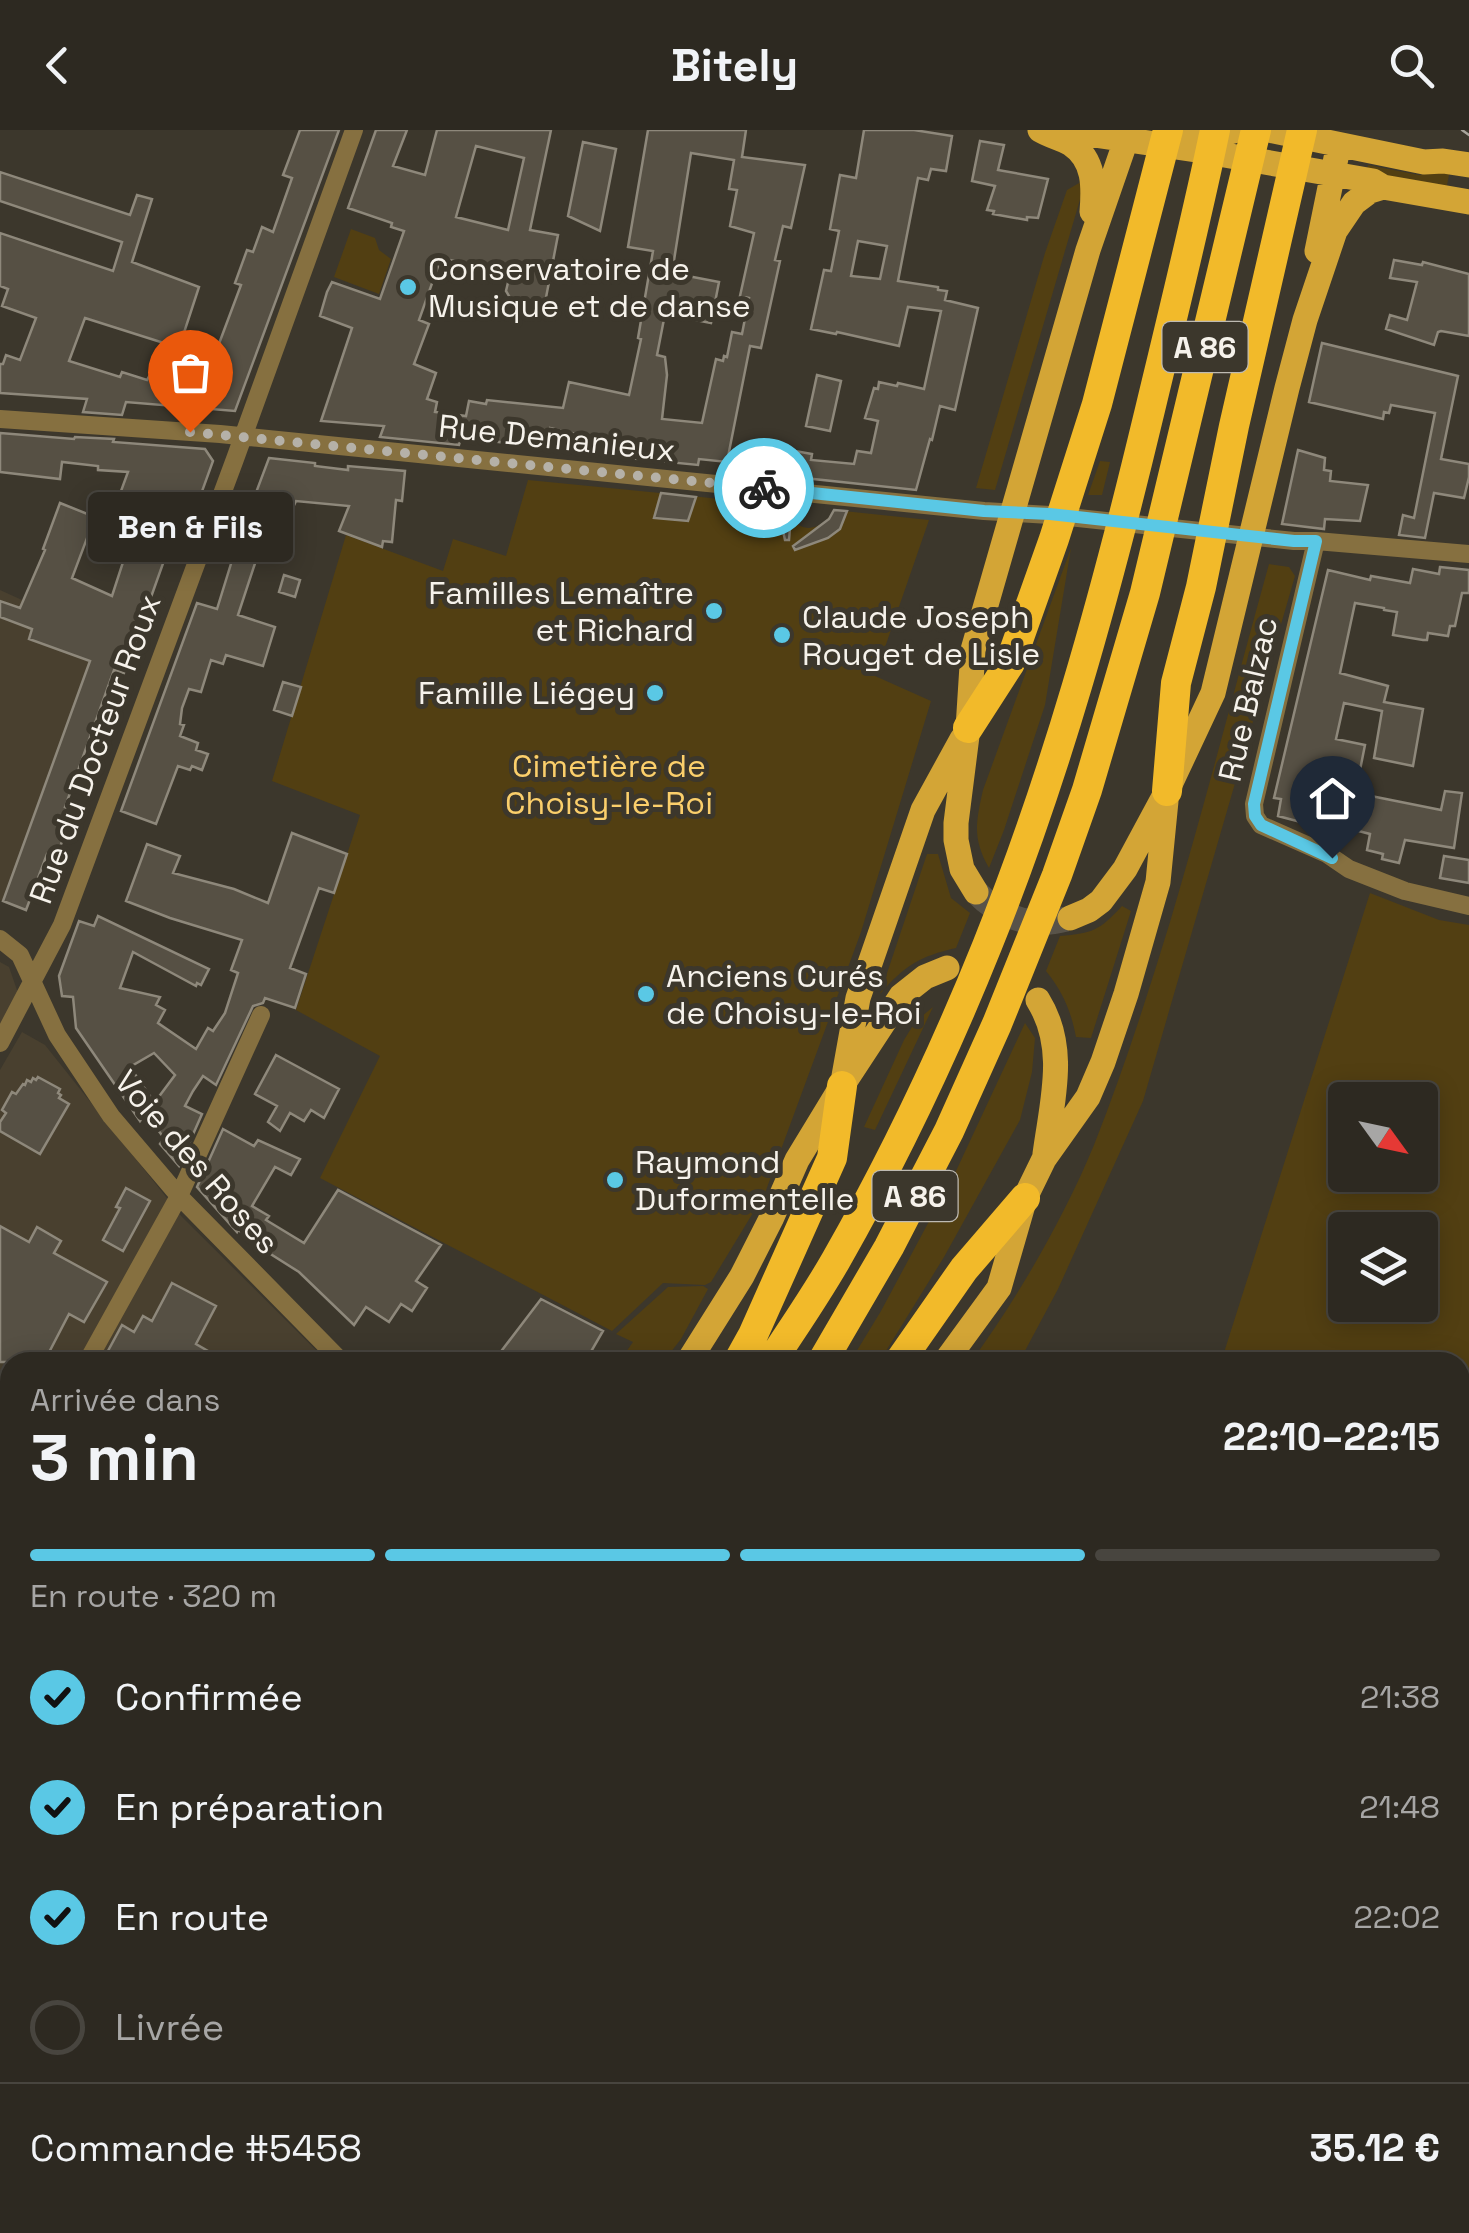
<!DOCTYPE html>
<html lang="fr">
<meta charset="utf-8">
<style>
body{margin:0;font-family:"Space Grotesk",sans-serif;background:#39352e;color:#f1f3f6;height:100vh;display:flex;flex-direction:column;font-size:38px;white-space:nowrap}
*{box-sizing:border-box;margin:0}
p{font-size:32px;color:#a7a6a5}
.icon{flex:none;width:55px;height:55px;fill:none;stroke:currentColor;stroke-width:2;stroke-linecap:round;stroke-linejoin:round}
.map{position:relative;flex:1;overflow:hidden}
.side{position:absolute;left:0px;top:1222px;width:1470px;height:882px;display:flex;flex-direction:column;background:#2d2921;border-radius:30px 30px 0 0;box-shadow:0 5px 25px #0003,0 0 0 2px #48453f}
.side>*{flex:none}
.needle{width:65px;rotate:123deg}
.tools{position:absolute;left:1328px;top:952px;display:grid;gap:20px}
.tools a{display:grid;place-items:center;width:110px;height:110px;border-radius:10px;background:#2d2921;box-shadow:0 5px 25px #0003,0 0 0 2px #48453f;font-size:50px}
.pin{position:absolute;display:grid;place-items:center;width:85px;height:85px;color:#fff;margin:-102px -42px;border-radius:50% 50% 50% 0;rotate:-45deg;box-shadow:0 0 10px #0007}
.pin .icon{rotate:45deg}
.courier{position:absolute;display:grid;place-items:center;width:100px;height:100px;margin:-50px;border:8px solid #5ac8e5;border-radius:50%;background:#fff;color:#222;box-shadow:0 2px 12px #0007}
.bubble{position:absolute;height:70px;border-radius:10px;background:#2d2921;box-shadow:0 5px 25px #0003,0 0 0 2px #48453f;font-size:32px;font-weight:800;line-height:70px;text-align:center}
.summary em{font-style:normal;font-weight:800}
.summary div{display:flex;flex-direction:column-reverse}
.summary{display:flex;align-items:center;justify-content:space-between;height:170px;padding:0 30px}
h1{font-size:65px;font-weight:800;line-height:75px}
.bar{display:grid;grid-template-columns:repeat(4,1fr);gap:15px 10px;align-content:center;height:120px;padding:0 30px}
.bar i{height:12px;border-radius:8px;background:#48453f}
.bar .selected{background:#5ac8e5}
.bar p{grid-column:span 4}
.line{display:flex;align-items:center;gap:25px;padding:0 30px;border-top:2px solid #48453f}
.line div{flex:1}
ol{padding:0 30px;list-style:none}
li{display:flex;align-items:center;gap:30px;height:110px}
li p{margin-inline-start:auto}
li .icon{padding:10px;border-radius:50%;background:#5ac8e5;color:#111;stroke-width:4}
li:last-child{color:#a7a6a5}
li i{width:55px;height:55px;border:5px solid #48453f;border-radius:50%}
header{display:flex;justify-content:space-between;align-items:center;height:130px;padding:0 30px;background:#2d2921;font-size:45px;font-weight:800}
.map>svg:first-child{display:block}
</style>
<header><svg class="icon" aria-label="back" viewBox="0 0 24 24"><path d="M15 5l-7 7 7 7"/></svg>Bitely<svg class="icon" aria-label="search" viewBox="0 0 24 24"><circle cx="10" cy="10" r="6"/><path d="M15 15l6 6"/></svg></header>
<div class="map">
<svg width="1469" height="2103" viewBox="0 0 1469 2103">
<rect width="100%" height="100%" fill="#3c372c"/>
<!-- built -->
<path fill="#49402f" d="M0 460 132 520 124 543 114 541 65 676 72 680 56 700 66 703 57 727 47 724 26 780 0 770Z
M0 832 9 837 18 863 0 894Z
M22 902 45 915 182 1087 328 1232H10V1799L0 1794V940Z
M1460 1760 1469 1762V2103H257L251 2095H1460Z
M0 1836 10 1841V1924L0 1918Z"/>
<!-- green -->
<path fill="#523f12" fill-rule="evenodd" d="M1368 35 1419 45 1450 40 1446 60 1366 44Z
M1086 49 995 360 976 358 1045 123 1067 60Z
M351 99 375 108 379 120 391 129 379 164 334 147Z
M1100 331 1110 332 1102 365H1088Z
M528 350 792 376C791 406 822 403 834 380L929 390 875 546 931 571 861 802 765 1063 711 1152 705 1155 663 1153 612 1201 320 1048 380 926 296 880 360 685 272 651 346 405 443 441 453 409 506 426Z
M1071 418 1045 575 1004 700 989 738C972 708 976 692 983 660Z
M1269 434 1289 437 1295 446 1143 971 1058 1159 1019 1232H971C1017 1169 1064 1088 1094 1015 1123 942 1147 867 1170 792 1205 674 1236 553 1269 434Z
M927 724H938L951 768 970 783 956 818C920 826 904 836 880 864Z
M1370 763 1439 790 1469 795V1723L1460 1721V1232H1221ZM1345 970H1420V1045H1345ZM1345 1100H1420V1175H1345Z
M1122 776 1131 781 1091 908 1076 907C1071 881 1063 862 1046 841L1060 806C1093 803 1099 801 1122 776Z
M933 877 875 1000 864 997 904 910 915 892Z
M1025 893 1035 908 1032 942 1020 990 944 1127 881 1229 878 1232H850L881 1181 956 1041Z
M703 1156 708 1159 681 1209 663 1232H619L633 1212 616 1204 668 1157Z
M124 2095H187L195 2103H133Z"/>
<!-- water -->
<path fill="#1e525f" d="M0 1977 10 1987V2095H124L133 2103H0Z"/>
<!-- building -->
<path fill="#565044" stroke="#8e887b" stroke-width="2.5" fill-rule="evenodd" d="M300 0H339L235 281 126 272 122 285 83 282 87 269 0 263V234H3L6 225 20 230 36 188 2 176 8 159 0 156V103L113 141 122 112 0 71V42L130 85 137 65 152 69 132 132 199 157 175 230 208 243 241 155 235 153 247 120 253 122 262 97 273 102 292 48 283 45ZM85 188 167 214 147 250 122 242 120 247 69 231Z
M376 0H407L393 36 425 45 437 0H551L530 100 558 105 544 178 512 171 506 161 510 144 441 128 419 190 429 194 414 234 436 243 427 269 437 272 435 282 466 286 469 271 486 274 487 270 563 278 569 252 629 265 641 209 638 208 653 121 628 117 648 0H746L742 27 805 35 791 98 783 96 775 130 780 131 761 218 750 216 727 332 699 329 698 335 627 328 628 318 610 325 611 312 550 298 548 308 531 304 528 315 461 308 459 315 380 307 384 296 321 291 352 198 320 186 327 162 332 152 380 169 404 101 391 97 392 93 348 78ZM476 16 524 28 508 100 456 87ZM691 23 734 30 729 59 737 60 730 96 754 103 740 166 749 168 742 204 732 202 727 227 724 226 723 231 716 229 702 293 662 289 667 245 665 227 657 225 665 184 711 193 719 152 672 143Z
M864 0H914L952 6 946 41 931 39 928 50 918 48 898 151 938 157V160L947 161 945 170 978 178 955 280 940 276 932 310 930 309 916 360 794 347V349L755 344 758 323 788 326 789 320 812 324 811 330 854 334 857 321 871 323 878 291 865 288 874 258 878 259 879 252 897 256 898 253 924 259 941 181 908 177 899 216 837 202 836 204 811 199 824 140 831 141 839 101 830 99 840 45 856 48ZM858 111 887 116 880 149 851 146Z
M980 11 1004 15 998 40 1048 49 1038 88 1027 87V90L993 84 994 81 987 80 995 56 972 51Z
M583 12 616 19 600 101 568 86Z
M1394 130 1422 135 1423 132 1469 144V206L1441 201 1438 202 1434 215 1386 199 1390 185 1407 190 1417 152 1390 148Z
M1322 213 1458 246 1441 329 1469 334V347L1464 368 1434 363 1425 408 1399 405 1403 385 1414 388 1435 283 1391 275 1389 283 1384 282 1383 289 1309 272Z
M817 245 841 251 830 301 806 296Z
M0 303 74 309 75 307 114 309 113 312 205 319 213 331 192 389 182 385 171 411 124 543 114 540 65 677 72 680 57 727 47 724 26 780 3 771 90 531 29 509 32 499 0 487V471L20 478 45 420 43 419 60 373 95 387 72 448 112 466 140 380 117 372 128 342 98 340V336L62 332 60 349 0 342Z
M1298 320 1325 328 1324 340 1331 341 1330 351 1368 355 1360 391 1325 389 1324 399 1282 394Z
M269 328 315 333V336L348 340V336L405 341 402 371 396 370 392 412 383 411 382 417 339 401 349 376 296 371 290 384 287 383 281 399 275 397 271 408 264 406 238 485 275 497 263 536 226 525 223 534 211 530 201 562 189 559 182 578 180 594 184 595 180 606 198 613 196 620 208 624 202 640 192 636 190 640 178 636 156 694 121 681 197 473 217 479 239 408Z
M661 363 696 367 688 391 654 388Z
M777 373 792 374 789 410H785Z
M834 380 847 381 840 399 828 408 795 420 793 416 829 389Z
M1440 437 1469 440V463H1462L1455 496H1450L1448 506 1428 503 1427 510H1423L1393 505 1397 482 1384 480V478L1355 473 1340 543 1388 556 1384 572 1423 579 1413 636 1374 628 1382 581 1344 573 1336 609 1365 615 1359 645 1320 636 1313 670 1352 681 1356 663 1441 680 1445 661 1462 663 1454 718 1405 710 1399 733 1382 729 1383 724 1367 720 1370 704 1309 688 1308 694 1278 686 1281 669 1274 668 1328 440 1370 450 1371 446 1410 453 1413 439 1439 444Z
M284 445 300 450 295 467 279 462Z
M283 552 301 557 292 586 274 580Z
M292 703 347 724 334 763 319 758 290 838 306 844 295 878 265 868 263 873 253 876 216 955 203 946 193 961 185 976 202 984 179 1036 160 1014 164 1008 146 984 175 945 154 923 130 937 154 972 140 991 76 898 73 867 62 866 59 846 79 791 94 796 98 786 209 839 201 855 197 853 196 856 133 822 120 858 160 867 156 875 165 880 158 893 196 919 208 898 213 901 225 883 238 843 231 840 242 810 170 788 126 771 147 714 180 726 173 743 234 759 268 773Z
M1444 726 1469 730V753L1440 748Z
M276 925 339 959 324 988 311 980 304 991 290 983 280 1001 268 992 277 976 255 964Z
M38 947 60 959 58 963 61 965 59 968 69 974 40 1024 0 1001V992L6 983 2 980 12 962 16 964 23 954 25 955 27 950 31 952 33 948 36 950Z
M223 999 254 1016 258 1010 300 1029 291 1045 275 1037 252 1076 269 1086 266 1090 304 1113 338 1060 441 1115 416 1151 427 1158 412 1181 401 1174 389 1192 366 1177 354 1195 299 1142 269 1123 271 1121 238 1100 237 1102 197 1057Z
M126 1058 150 1071 123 1121 103 1110 120 1078 116 1077Z
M0 1096 29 1112 37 1097 61 1111 54 1123 107 1152 84 1192 69 1184 44 1232H0Z
M172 1153 216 1176 196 1214 227 1232H102L122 1195 134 1202 143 1186 152 1191Z
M541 1169 603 1201 585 1232H493Z"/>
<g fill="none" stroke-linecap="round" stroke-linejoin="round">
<!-- primary-tunnel -->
<path stroke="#585349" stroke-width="25" stroke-dasharray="25 12" stroke-linecap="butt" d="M976 762C1002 789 1034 799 1070 788"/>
<!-- minor -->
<path stroke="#867040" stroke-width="18" d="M0 289 220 304 984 381 1050 385 1294 411H1316L1469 424
M1316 411 1254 674 1255 686 1261 695 1327 724 1349 739 1405 761 1469 776
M0 809 20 825 57 905 111 986 179 1066 342 1232
M0 913 62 795 235 329 354 0
M87 1232 179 1066 261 885
M0 1388 10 1370
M1460 1747 1469 1749
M0 1763 10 1767"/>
<!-- tertiary -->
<path stroke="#867040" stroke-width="22" d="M782 2095 797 2103
M838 2095 855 2103"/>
<!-- secondary -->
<path stroke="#b28e3d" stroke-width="25" d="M0 1570 10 1579
M0 1606 10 1614
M233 2095 240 2103"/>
<!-- primary -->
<path stroke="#d3a536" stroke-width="25" d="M1040 0C1050 6 1061 8 1071 14 1095 30 1094 57 1092 82
M1060 0 1196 20 1373 51 1383 57 1469 72
M1183 0 1216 6 1237 0
M1269 0 1424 32 1443 31 1469 35
M1317 121 1336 28
M976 762 962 739 956 710V693L968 598 973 520 1088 120 1126 10 1132 0
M1070 788 1089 780 1101 771 1125 739 1167 661 1213 563 1287 258 1305 190 1335 101 1354 73 1370 61 1383 57
M1038 870C1068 918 1052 971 1045 1024
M844 946 858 868 923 680 962 609
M688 1232 742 1146 772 1087 797 1030 842 956 901 866 925 847 947 838
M945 1232 999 1158 1025 1068 1044 1029 1088 967 1103 932 1126 864 1158 752 1166 671"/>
<!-- motorway -->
<path stroke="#f2ba2a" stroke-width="30" d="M968 598 1010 533 1054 409 1097 274 1168 0
M1167 661 1176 553 1201 457 1234 296 1302 0
M738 1232 753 1205 832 1028 842 956
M771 1232C793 1198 816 1165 836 1130 893 1030 944 923 987 816 1056 645 1105 467 1148 288 1171 192 1195 96 1215 0
M822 1232 889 1117 949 1001 997 894 1057 745 1087 660 1145 463 1256 0
M899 1232 964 1139 1025 1068
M371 2103 373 2095
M409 2103 410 2095"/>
<!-- tram -->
<path stroke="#a8a49b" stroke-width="2.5" d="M1462 0 1469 5"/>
<!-- rail -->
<path stroke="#a8a49b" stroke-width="6" stroke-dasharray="12 12" stroke-linecap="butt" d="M0 1878 10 1884
M0 1907 10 1913
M325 2095 339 2103
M347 2095 360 2103
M375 2095 389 2103
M396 2095 410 2103"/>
</g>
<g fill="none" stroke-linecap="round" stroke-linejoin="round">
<!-- done -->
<path stroke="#b5b1a8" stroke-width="10" stroke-dasharray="0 18" d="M190 302 764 358"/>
<!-- route -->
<path stroke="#5ac8e5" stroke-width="12" d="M764 358 984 381 1050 384 1294 411H1316L1254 674 1255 686 1261 695 1332 728"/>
</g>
<!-- markers -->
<g fill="#5ac8e5" stroke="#3c372c" stroke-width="4">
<circle cx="408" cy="157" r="10"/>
<circle cx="714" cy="481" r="10"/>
<circle cx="782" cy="505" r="10"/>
<circle cx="655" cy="563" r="10"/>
<circle cx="646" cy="864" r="10"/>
<circle cx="615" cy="1050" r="10"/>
</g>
<g text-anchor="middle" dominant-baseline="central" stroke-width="10" stroke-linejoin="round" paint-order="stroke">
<!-- shield labels -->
<g fill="#3c372c" stroke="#bebab2" stroke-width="2.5">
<rect x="1162.5" y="192" width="85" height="50" rx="8"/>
<rect x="872.5" y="1041" width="85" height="50" rx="8"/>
</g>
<g font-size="30" font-weight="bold" fill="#f6f2eb">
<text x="1205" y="217">A 86</text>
<text x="915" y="1066">A 86</text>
</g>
<!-- poi labels -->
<g font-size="32" fill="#f6f2eb" stroke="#3c372c" text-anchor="start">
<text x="428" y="139">Conservatoire de<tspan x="428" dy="37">Musique et de danse</tspan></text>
<text x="694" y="463" text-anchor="end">Familles Lemaître<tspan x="694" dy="37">et Richard</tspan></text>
<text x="802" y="487">Claude Joseph<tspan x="802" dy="37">Rouget de Lisle</tspan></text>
<text x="635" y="563" text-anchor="end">Famille Liégey</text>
<text x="666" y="846">Anciens Curés<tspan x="666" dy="37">de Choisy-le-Roi</tspan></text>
<text x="635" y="1032">Raymond<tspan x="635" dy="37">Duformentelle</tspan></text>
</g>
<!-- street labels -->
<g font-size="32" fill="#f6f2eb" stroke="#3c372c">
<text transform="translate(557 308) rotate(6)">Rue Demanieux</text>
<text transform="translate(1248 569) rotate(-77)">Rue Balzac</text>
<text transform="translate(95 619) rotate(-70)">Rue du Docteur Roux</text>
<text transform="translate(197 1032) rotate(49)">Voie des Roses</text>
</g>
<!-- park labels -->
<g font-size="32" fill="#fbcf6b" stroke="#3c372c">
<text x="609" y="636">Cimetière de<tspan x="609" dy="37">Choisy-le-Roi</tspan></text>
</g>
</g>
</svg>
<div class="tools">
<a><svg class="needle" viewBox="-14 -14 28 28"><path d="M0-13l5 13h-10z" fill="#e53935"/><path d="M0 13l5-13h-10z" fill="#a7a6a5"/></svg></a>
<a><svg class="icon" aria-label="layers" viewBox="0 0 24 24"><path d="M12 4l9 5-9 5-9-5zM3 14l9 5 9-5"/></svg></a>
</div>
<div class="pin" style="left:190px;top:302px;background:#ea580c"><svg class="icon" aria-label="bag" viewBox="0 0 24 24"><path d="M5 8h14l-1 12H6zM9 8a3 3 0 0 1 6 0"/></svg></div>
<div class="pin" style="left:1332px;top:728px;background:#1f2937"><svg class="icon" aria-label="home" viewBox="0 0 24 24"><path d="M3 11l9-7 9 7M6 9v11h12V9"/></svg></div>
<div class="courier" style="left:764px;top:358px"><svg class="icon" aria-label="bike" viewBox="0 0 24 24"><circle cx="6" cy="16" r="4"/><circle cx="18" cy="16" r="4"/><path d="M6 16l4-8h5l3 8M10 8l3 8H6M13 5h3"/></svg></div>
<div class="bubble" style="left:88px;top:362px;width:205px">Ben &amp; Fils</div>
<section class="side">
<div class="summary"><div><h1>3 min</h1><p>Arrivée dans</p></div><em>22:10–22:15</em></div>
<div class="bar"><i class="selected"></i><i class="selected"></i><i class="selected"></i><i></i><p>En route · 320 m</p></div>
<ol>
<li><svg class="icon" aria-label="check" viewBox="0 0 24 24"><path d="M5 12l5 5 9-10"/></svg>Confirmée<p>21:38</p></li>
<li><svg class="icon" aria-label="check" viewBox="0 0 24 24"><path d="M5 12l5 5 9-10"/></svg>En préparation<p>21:48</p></li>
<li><svg class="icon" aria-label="check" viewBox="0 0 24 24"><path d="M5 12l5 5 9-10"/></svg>En route<p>22:02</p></li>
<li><i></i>Livrée</li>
</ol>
<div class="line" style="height:130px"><div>Commande #5458</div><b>35.12 €</b></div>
</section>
</div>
